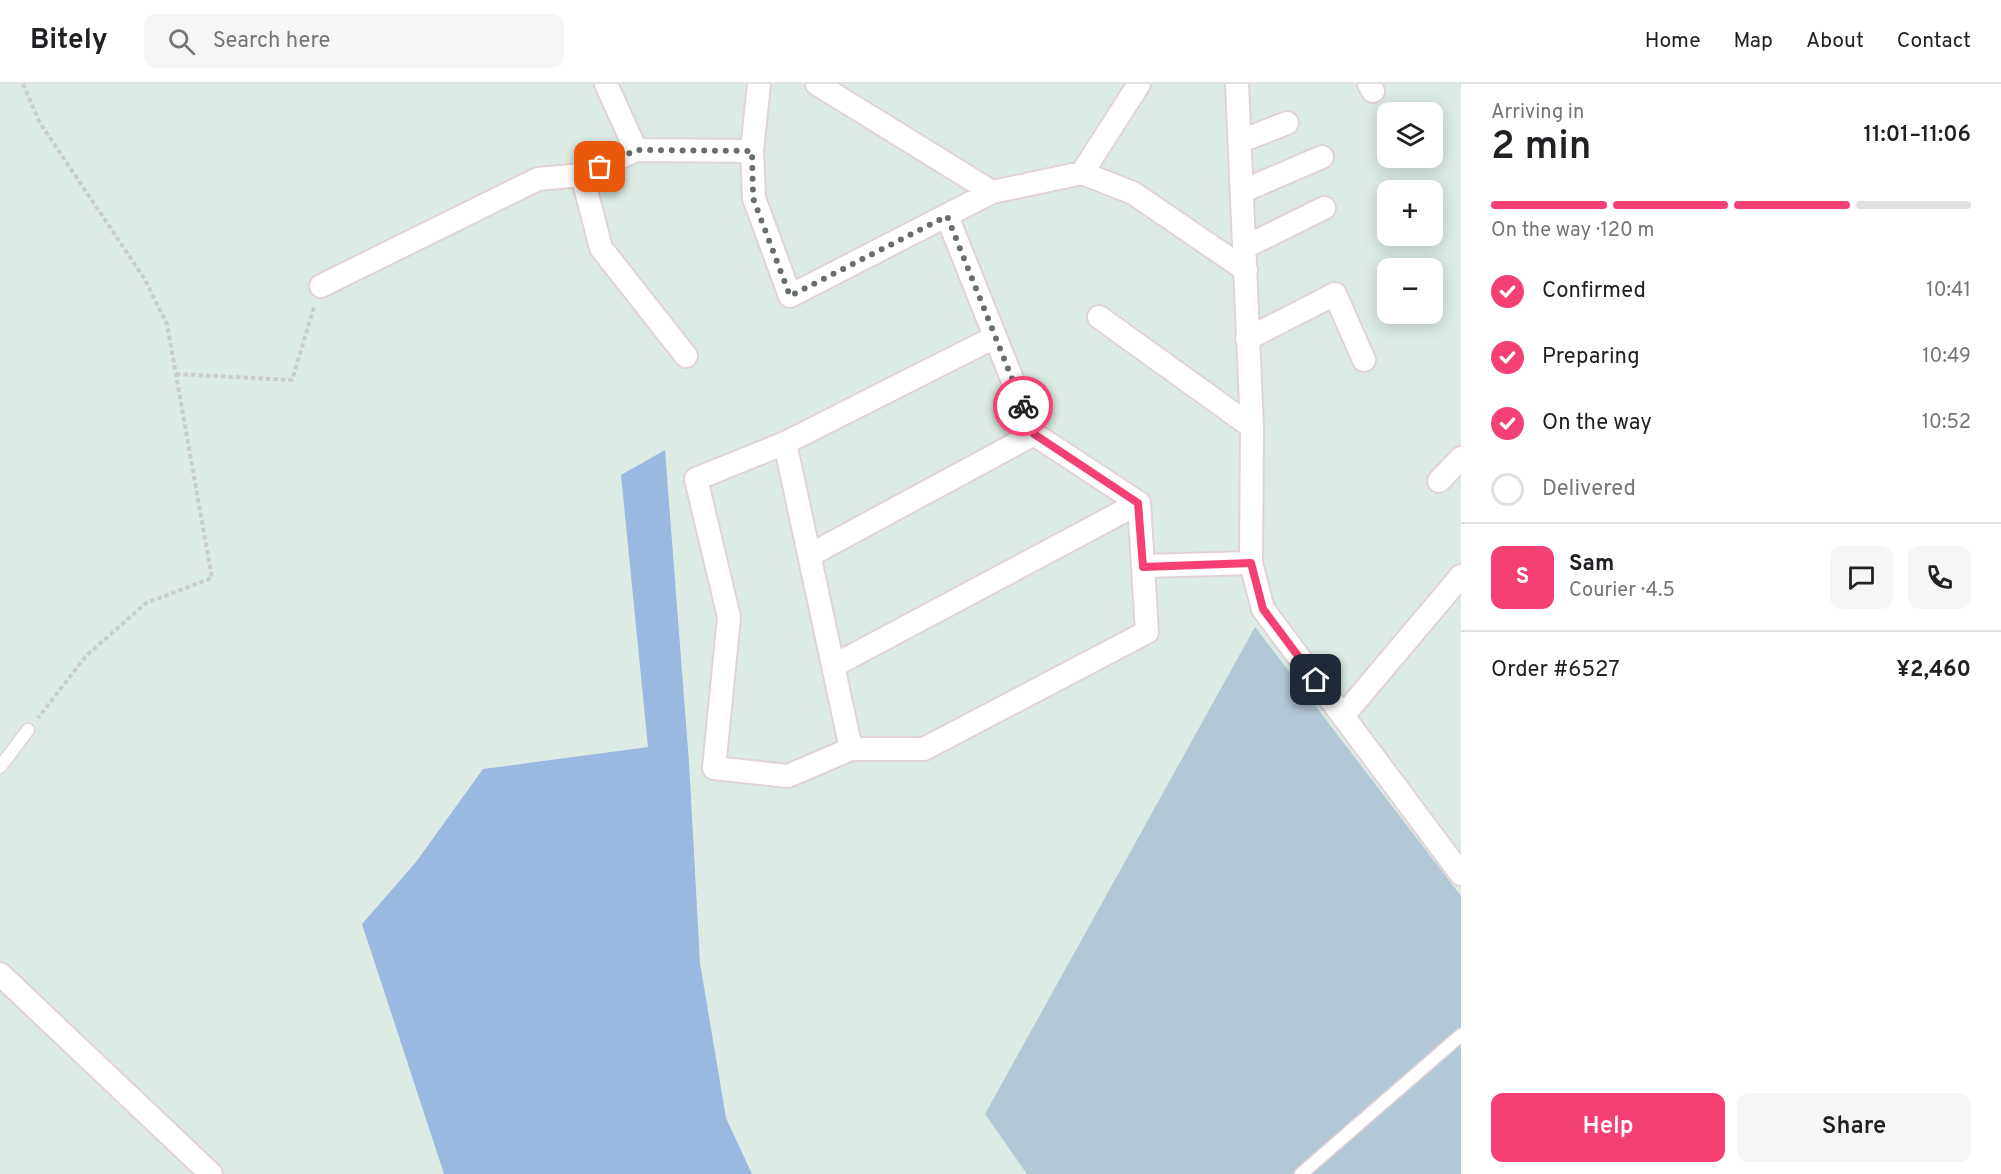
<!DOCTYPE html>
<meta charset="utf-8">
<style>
body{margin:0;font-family:Overpass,sans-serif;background:#f6f6f6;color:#202124;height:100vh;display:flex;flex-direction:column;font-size:22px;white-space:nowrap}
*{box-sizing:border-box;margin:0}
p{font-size:20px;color:#757577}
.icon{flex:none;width:33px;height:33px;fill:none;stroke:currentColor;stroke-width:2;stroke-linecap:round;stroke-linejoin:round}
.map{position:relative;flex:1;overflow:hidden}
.details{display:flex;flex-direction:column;background:#fff;width:540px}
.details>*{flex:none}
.controls{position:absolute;left:1377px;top:18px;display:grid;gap:12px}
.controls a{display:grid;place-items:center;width:66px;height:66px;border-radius:12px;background:#fff;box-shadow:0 3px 15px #0003;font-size:30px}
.pin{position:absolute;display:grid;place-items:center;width:51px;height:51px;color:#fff;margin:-26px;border-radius:12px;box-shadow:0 3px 9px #0006}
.courier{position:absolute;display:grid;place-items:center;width:60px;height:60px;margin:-30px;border:4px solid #f54073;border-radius:50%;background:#fff;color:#222;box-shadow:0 2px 8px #0007}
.head em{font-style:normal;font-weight:600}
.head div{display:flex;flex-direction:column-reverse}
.head{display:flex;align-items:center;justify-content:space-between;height:102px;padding:0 30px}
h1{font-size:39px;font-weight:600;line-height:45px}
.bar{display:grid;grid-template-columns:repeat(4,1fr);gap:9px 6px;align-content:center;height:72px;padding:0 30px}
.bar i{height:8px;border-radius:4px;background:#e0e0e0}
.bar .selected{background:#f54073}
.bar p{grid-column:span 4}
.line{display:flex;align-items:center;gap:15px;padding:0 30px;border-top:2px solid #e0e0e0}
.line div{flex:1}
.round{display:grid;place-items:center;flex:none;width:63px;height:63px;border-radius:12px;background:#f6f6f6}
ol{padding:0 30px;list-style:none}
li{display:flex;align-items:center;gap:18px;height:66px}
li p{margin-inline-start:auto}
li .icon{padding:6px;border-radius:50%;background:#f54073;color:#fff;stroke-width:4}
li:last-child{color:#757577}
li i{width:33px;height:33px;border:3px solid #e0e0e0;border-radius:50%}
.action{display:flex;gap:12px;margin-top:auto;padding:12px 30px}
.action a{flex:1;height:69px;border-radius:12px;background:#f54073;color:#fff;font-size:24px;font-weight:600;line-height:69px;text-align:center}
.action a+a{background:#f6f6f6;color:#202124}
header{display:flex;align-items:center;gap:36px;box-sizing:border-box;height:84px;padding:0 30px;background:#fff;border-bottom:2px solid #e0e0e0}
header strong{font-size:28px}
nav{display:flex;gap:33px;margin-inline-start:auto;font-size:21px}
.search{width:420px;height:54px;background:#f6f6f6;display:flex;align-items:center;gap:15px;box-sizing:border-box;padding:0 21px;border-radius:12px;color:#757577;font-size:22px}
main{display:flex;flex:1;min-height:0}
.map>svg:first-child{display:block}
</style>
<header>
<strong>Bitely</strong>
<div class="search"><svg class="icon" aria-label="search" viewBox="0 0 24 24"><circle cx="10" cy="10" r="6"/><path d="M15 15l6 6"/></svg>Search here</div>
<nav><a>Home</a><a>Map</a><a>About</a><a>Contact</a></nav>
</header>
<main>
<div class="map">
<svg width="1461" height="1090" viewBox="0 0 1461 1090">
<rect width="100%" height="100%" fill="#dcece4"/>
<!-- green -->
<path fill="#9ab9e1" d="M665 366 689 678 700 879 726 1034 752 1090H444L362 840 416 778 483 685 648 663 621 391Z"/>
<!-- cemetery -->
<path fill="#b4c7d5" d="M1255 543 1461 812V1090H1027L985 1030Z"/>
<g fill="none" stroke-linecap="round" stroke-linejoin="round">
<defs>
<path id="service" d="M0 683 28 646
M1301 1090 1461 951"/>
<path id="minor" d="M606 0 636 66
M759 0 752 67 754 114 790 212 992 108 1082 89 1133 109 1246 186
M817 0 992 108
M1237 0 1252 343 1251 479 1263 525 1461 790
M1369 0 1373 7
M1241 57 1287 39
M1082 89 1139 0
M582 91 601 164 686 272
M1243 107 1322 73
M947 132 1034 350 1139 419 1147 548 924 665H851L788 692 714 684 729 533 696 395 785 359 995 253
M1245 163 1324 124
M321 202 538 95 582 91 636 66 752 67
M1099 233 1252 343
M1247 255 1335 210 1364 276
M785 359 851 665
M1439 397 1461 374
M810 471 1034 350
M1143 482 1251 479
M833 582 1139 419
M1343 632 1461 492
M0 890 211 1090"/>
</defs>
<!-- service casing -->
<use href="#service" stroke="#e2d2d6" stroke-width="15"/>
<!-- minor casing -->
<use href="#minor" stroke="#e2d2d6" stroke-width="26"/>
<!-- path -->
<path stroke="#ccc" stroke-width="4" stroke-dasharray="4.5 3" stroke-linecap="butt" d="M23 0 40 39 144 194 167 240 212 494 146 519 86 572 38 634
M176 290 292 296 314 223"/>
<!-- service -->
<use href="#service" stroke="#fff" stroke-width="12"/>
<!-- minor -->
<use href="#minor" stroke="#fff" stroke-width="22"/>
</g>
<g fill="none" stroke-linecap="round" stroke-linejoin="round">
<!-- done -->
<path stroke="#686e6b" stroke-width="6" stroke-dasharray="0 10.8" d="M600 83 636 66 752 67 753 114 790 212 947 132 1023 322"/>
<!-- route -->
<path stroke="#f54073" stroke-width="8" d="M1023 322 1034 350 1138 419 1143 483 1251 479 1263 525 1316 596"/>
</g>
</svg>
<div class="controls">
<a><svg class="icon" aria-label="layers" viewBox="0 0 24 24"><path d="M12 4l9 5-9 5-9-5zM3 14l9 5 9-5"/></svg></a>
<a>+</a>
<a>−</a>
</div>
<div class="pin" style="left:600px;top:83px;background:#ea580c"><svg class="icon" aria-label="bag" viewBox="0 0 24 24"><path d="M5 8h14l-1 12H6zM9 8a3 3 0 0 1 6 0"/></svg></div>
<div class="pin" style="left:1316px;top:596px;background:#1f2937"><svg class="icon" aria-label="home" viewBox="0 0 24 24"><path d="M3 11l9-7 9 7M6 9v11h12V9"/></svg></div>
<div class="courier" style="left:1023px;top:322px"><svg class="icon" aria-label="bike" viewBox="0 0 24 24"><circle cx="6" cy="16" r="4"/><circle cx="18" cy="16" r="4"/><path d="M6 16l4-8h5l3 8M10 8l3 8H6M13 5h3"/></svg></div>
</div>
<section class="details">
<div class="head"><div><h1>2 min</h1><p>Arriving in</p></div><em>11:01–11:06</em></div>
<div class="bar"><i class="selected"></i><i class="selected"></i><i class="selected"></i><i></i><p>On the way · 120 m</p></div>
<ol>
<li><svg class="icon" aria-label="check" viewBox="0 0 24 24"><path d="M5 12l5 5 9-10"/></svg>Confirmed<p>10:41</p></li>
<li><svg class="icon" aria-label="check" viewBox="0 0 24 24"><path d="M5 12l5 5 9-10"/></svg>Preparing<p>10:49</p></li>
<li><svg class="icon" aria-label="check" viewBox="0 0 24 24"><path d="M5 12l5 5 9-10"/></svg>On the way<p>10:52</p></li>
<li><i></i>Delivered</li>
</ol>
<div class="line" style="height:108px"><b class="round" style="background:#f54073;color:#fff">S</b><div><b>Sam</b><p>Courier · 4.5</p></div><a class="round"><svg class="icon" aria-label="chat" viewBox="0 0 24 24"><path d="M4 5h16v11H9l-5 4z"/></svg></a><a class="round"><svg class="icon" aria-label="phone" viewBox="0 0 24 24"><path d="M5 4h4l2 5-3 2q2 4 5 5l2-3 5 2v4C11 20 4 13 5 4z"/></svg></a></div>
<div class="line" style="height:78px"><div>Order #6527</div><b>¥2,460</b></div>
<div class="action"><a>Help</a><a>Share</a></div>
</section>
</main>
